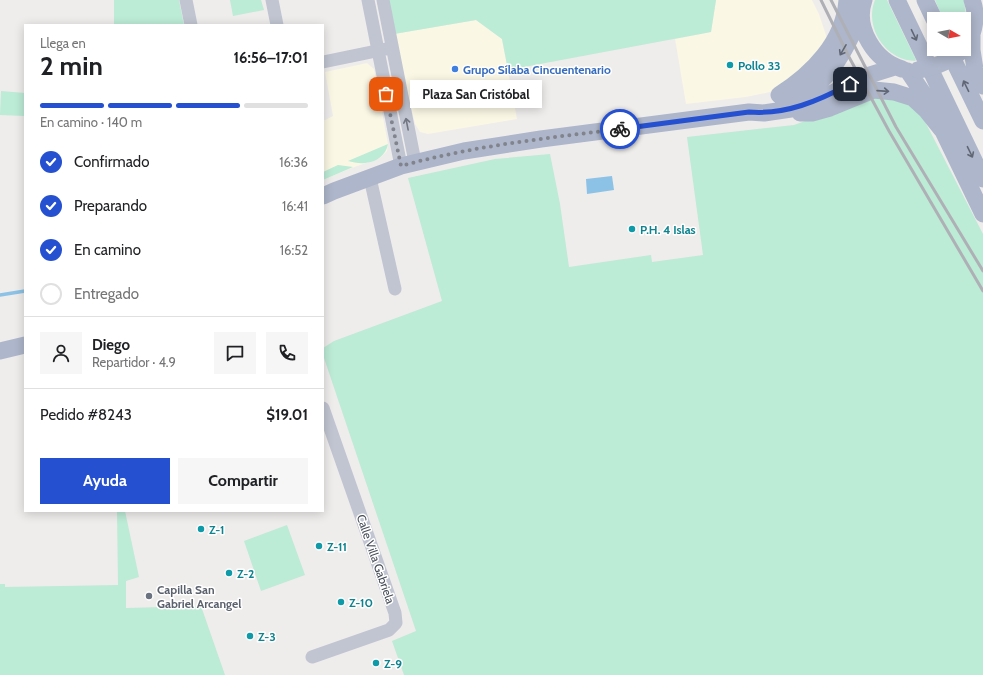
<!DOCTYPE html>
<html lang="es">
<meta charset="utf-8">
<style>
body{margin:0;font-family:Cabin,sans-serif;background:#f6f6f6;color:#202124;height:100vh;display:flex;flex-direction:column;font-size:15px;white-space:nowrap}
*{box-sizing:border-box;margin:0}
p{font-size:13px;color:#757577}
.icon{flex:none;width:22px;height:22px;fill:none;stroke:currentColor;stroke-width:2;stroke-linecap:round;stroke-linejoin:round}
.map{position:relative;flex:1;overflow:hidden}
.drawer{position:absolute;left:24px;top:24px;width:300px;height:488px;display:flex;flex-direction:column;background:#fff;border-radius:0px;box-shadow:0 2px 10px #0003}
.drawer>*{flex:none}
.needle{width:26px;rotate:99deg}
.tools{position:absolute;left:927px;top:12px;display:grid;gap:8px}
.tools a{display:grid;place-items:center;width:44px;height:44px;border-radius:0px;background:#fff;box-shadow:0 2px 10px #0003;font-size:20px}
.pin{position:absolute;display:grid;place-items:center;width:34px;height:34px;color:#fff;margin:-17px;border-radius:8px;box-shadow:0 2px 6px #0006}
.courier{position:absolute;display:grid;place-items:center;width:40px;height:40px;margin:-20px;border:3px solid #2550d0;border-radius:50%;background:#fff;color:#222;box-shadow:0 1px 5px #0007}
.bubble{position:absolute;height:28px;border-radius:0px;background:#fff;box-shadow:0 2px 10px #0003;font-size:13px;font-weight:700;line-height:28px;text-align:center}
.summary em{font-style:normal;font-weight:700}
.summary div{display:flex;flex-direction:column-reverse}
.summary{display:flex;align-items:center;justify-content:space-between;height:68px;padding:0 16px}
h1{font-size:26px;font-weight:700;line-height:30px}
.bar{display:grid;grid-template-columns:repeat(4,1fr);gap:6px 4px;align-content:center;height:48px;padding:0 16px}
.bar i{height:5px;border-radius:3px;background:#e0e0e0}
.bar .on{background:#2550d0}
.bar p{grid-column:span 4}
.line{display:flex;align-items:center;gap:10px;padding:0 16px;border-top:1px solid #e0e0e0}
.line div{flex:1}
.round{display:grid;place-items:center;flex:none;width:42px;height:42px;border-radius:0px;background:#f6f6f6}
ol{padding:0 16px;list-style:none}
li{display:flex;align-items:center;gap:12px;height:44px}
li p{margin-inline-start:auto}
li .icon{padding:4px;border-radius:50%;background:#2550d0;color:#fff;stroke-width:4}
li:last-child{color:#757577}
li i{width:22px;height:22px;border:2px solid #e0e0e0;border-radius:50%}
.action{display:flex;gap:8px;margin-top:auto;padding:8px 16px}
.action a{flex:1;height:46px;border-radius:0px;background:#2550d0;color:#fff;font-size:16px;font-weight:700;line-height:46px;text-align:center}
.action a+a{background:#f6f6f6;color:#202124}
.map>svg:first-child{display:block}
</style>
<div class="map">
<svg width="983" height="675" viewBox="0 0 983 675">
<rect width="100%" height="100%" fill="#efecec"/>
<!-- commercial -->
<path fill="#faf7e5" d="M716 0H812L819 14 827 38 810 61 782 85 770 92 746 97 686 104 675 39 711 32Z
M476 20 502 39 517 119 428 134 420 132 415 124 394 34Z
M367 63 374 69 388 144 387 151 380 158 349 169 323 180V121L333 116 325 72Z"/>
<!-- green -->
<path fill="#bcebd6" d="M114 0H179L184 25H114Z
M230 0H261L264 10 233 16Z
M388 0H716L711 32 508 70 502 39 476 20 394 34Z
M875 0H887L916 60 915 61C885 60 864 27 875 0Z
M935 0H964L966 16 964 28V19H943Z
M1 91 25 93V116L0 115Z
M881 94 917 106 983 234V675H404L392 641 416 631 323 355V348L334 341 442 301 408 178 495 159 550 154 560 204 569 267 651 255 652 262 703 255 687 137 794 125Z
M388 144C386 155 377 162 365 163 360 164 353 162 348 161Z
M338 165 353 167 323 180V172Z
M117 511H125L139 577 126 581V608L201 606 225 675H0V584H5V587L118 585Z
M287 525 305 575 261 591 244 541Z"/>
<!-- water -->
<path fill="#8cc2e5" d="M612 176 614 190 587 194 586 179Z"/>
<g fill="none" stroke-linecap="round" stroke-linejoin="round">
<!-- stream -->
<path stroke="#8cc2e5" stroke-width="3.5" d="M0 295 25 291"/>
<!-- minor -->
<path stroke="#c0c5d1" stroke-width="13" d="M186 0 191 25
M272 0 277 25
M368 0 401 166
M383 0 415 162
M323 62 386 49
M370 178 395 289
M312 657 389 630 396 623 395 613 323 408"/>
<!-- major -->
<path stroke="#adb6ca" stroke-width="17" d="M864 0C854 28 875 61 902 69
M897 0 983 179
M925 0 934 19
M972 36V50L975 69 983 86
M967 46C974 32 978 15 972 0
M948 49 983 121
M908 71 929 102 983 214
M779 95C812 74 844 42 847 0
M783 100C795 97 809 92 819 83 838 66 850 39 861 16
M800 113H812L830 108 874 90 894 92 913 98 926 110 942 130
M323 196 334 191 401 166 464 151 541 139 749 112 764 113 791 109 829 95 860 78 895 67
M0 351 25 345"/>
<!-- rail -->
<path stroke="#aeb0b6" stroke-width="3" d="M821 0 849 57 889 131 983 291
M831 0 896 127 983 271"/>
<!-- major-bridge -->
<path stroke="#adb6ca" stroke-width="17" d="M918 70C938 67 952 60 967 46"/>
</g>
<!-- one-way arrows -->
<defs><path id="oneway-shaft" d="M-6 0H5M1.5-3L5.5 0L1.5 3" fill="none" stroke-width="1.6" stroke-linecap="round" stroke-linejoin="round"/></defs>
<g stroke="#606674">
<use href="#oneway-shaft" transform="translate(914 35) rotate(64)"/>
<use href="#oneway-shaft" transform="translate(843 50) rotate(120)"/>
<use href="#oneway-shaft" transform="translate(966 86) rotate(-116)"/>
<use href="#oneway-shaft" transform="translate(883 91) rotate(4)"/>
<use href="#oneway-shaft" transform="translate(970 152) rotate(64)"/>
</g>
<use stroke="#717682" href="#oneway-shaft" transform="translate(407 124) rotate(-101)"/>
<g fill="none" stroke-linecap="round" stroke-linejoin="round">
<!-- done -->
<path stroke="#81848c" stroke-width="4" stroke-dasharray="0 7.2" d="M386 94 401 166C472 146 547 138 620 129"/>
<!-- route -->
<path stroke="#2550d0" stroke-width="5" d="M620 129 749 112C786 115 818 101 850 84"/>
</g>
<!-- markers -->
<g fill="#0f9aa8" stroke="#fff" stroke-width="1.5">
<circle cx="730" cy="65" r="4"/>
<circle cx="632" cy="229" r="4"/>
<circle cx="201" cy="529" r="4"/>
<circle cx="319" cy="546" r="4"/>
<circle cx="229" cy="573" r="4"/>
<circle cx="341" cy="602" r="4"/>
<circle cx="250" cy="636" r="4"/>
<circle cx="376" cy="663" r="4"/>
</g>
<circle fill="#3f7fe0" stroke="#fff" stroke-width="1.5" cx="455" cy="69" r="4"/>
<circle fill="#6b7280" stroke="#fff" stroke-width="1.5" cx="149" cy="596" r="4"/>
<g text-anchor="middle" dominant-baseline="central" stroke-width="3" stroke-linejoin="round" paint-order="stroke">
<!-- culture labels -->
<g font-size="12" font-weight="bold" fill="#0d838f" stroke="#fff" text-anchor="start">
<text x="738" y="65">Pollo 33</text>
<text x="640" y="229">P.H. 4 Islas</text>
<text x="209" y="529">Z-1</text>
<text x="327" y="546">Z-11</text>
<text x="237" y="573">Z-2</text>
<text x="349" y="602">Z-10</text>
<text x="258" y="636">Z-3</text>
<text x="384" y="663">Z-9</text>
</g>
<!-- shop labels -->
<g font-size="12" font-weight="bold" fill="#366cbe" stroke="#fff" text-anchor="start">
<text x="463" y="69">Grupo Sílaba Cincuentenario</text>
</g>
<!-- street labels -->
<g font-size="12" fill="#464c58" stroke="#fff">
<text transform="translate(376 559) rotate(71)">Calle Villa Gabriela</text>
</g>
<!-- worship labels -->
<g font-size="12" font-weight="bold" fill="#5b616d" stroke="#fff" text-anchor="start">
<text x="157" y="589">Capilla San<tspan x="157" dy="14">Gabriel Arcangel</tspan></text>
</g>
</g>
</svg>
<div class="tools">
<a><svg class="needle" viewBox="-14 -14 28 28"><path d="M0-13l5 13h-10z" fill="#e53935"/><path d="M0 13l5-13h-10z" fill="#757577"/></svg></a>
</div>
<div class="pin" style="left:386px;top:94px;background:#ea580c"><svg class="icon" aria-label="bag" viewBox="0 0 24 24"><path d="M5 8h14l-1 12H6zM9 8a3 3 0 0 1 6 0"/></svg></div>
<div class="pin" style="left:850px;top:84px;background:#1f2937"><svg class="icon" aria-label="home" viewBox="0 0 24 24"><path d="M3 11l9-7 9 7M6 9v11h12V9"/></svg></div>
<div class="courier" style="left:620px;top:129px"><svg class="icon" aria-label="bike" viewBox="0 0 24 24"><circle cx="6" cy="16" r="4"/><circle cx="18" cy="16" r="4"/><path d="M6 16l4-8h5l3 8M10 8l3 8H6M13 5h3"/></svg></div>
<div class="bubble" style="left:410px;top:80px;width:132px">Plaza San Cristóbal</div>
<section class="drawer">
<div class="summary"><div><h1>2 min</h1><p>Llega en</p></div><em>16:56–17:01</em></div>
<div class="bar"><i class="on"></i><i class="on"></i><i class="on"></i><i></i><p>En camino · 140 m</p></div>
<ol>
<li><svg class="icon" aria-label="check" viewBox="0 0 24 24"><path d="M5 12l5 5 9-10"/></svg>Confirmado<p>16:36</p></li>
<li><svg class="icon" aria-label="check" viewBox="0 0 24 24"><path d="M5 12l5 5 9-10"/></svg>Preparando<p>16:41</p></li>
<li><svg class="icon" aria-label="check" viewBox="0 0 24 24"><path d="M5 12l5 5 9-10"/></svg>En camino<p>16:52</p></li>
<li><i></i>Entregado</li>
</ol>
<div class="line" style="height:72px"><a class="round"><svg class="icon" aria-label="person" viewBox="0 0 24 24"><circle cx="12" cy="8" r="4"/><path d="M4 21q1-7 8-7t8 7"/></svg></a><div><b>Diego</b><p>Repartidor · 4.9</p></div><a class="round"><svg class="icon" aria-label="chat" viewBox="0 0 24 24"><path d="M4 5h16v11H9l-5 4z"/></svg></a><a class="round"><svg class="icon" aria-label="phone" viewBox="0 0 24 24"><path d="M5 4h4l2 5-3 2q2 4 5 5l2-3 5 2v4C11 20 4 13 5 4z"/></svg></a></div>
<div class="line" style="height:52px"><div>Pedido #8243</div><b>$19.01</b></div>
<div class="action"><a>Ayuda</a><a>Compartir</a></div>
</section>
</div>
